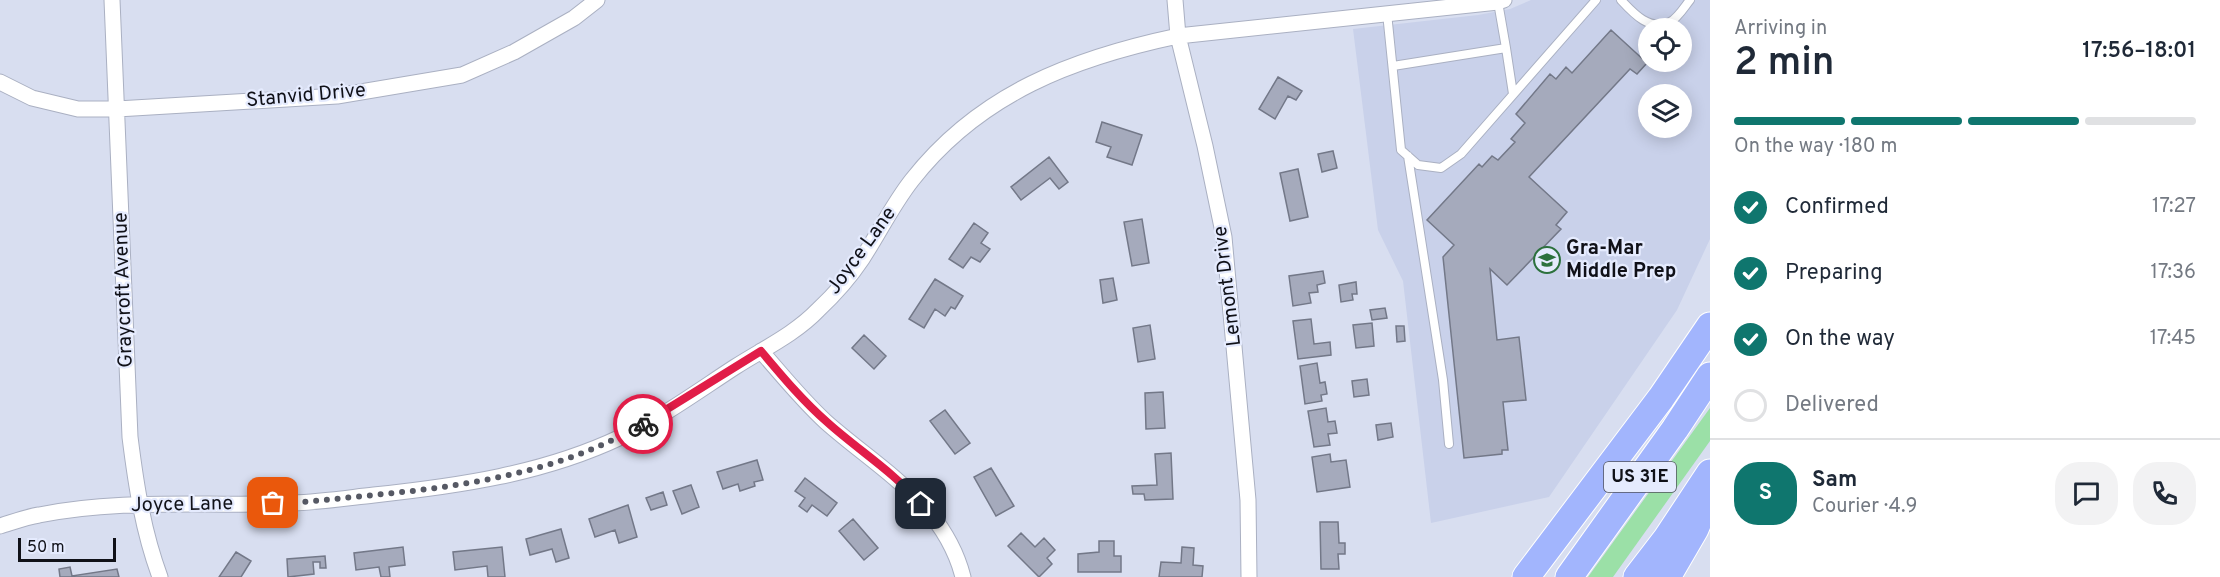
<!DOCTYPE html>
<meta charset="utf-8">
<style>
body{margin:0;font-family:Overpass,sans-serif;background:#f2f2f3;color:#1f2937;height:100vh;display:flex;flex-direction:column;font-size:22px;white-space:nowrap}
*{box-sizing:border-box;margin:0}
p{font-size:20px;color:#747a83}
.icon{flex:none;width:33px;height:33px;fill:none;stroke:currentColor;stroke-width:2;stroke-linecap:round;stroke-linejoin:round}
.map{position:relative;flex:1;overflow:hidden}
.details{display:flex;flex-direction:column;background:#fff;width:510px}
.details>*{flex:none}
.fabs{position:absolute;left:1638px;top:18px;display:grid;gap:12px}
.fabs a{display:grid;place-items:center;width:54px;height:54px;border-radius:50%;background:#fff;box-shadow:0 3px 15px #0003;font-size:30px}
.scale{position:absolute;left:18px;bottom:15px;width:98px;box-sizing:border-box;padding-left:6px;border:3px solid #101118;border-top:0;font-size:16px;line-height:21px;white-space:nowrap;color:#101118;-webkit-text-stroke:4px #e5ebfe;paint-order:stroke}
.pin{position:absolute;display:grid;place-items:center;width:51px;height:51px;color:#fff;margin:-26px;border-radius:12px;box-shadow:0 3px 9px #0006}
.courier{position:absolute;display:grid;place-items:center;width:60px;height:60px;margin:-30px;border:4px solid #e11d48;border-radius:50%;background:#fff;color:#222;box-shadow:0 2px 8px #0007}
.overview em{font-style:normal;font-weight:600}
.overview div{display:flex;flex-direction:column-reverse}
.overview{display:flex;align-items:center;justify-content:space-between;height:102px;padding:0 24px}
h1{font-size:39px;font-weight:600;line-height:45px}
.bar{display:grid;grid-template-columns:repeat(4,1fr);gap:9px 6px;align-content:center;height:72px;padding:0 24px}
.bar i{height:8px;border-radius:4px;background:#e0e1e3}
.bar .selected{background:#0f766e}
.bar p{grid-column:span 4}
.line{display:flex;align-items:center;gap:15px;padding:0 24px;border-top:2px solid #e0e1e3}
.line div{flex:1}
.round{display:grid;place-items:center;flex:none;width:63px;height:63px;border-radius:24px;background:#f2f2f3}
ol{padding:0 24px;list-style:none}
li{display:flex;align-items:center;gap:18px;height:66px}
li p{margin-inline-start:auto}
li .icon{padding:6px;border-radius:50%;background:#0f766e;color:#fff;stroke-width:4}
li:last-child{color:#747a83}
li i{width:33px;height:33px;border:3px solid #e0e1e3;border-radius:50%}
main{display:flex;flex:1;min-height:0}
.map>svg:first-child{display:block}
</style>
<main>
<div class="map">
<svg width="1710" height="577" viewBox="0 0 1710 577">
<rect width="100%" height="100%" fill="#d8def0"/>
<!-- built -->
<path fill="#c9d1ea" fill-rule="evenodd" d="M1531 0H1710V239L1677 310 1549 497 1431 523 1403 281 1378 230 1353 29 1478 15 1510 9ZM1648 28H1682V62H1648ZM1648 94H1682V128H1648Z"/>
<!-- green -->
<path fill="#9be0a7" d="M1710 408V441L1613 577H1588Z"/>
<!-- building -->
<path fill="#a5aabc" stroke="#737888" stroke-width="1.5" d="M1611 30 1647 63 1637 74 1630 69 1529 177 1567 212 1556 225 1561 229 1507 285 1490 269 1497 340 1519 337 1526 400 1503 402 1508 450H1502V454L1464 458 1443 257 1454 245 1427 220 1479 164 1482 167 1492 156 1498 160 1515 142 1511 139 1525 123 1516 114 1550 74 1556 79 1566 67 1572 73Z
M1278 77 1302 91 1296 100 1288 96 1275 119 1259 109Z
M1102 122 1142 135 1132 165 1107 157 1111 147 1096 142Z
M1333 151 1337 168 1322 172 1318 154Z
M1049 157 1068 182 1059 189 1050 178 1021 200 1011 187Z
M1298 169 1308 217 1290 221 1280 173Z
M1142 219 1149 263 1132 266 1124 222Z
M974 223 988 233 981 243 990 249 980 262 971 257 963 268 949 259Z
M1323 271 1325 283 1317 285 1318 292 1309 293 1311 303 1293 306 1289 276Z
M1113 278 1117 300 1103 303 1100 280Z
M935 279 963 296 955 309 951 307 945 316 935 309 924 328 909 319Z
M1356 282 1357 294H1352L1353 300 1341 302 1339 285Z
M1385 308 1387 318 1372 320 1370 310Z
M1311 319 1314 344 1330 342 1331 355 1298 359 1293 321Z
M1372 323 1374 346 1356 348 1353 325Z
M1150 325 1155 359 1138 362 1133 328Z
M1396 326H1404L1405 341 1397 342Z
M864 335 886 356 874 369 852 348Z
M1317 363 1320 383 1325 382 1327 394 1321 395 1322 401 1305 404 1300 366Z
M1367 379 1369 395 1354 397 1352 381Z
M1163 392 1165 428 1146 429 1145 393Z
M1326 408 1328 422 1335 421 1337 433 1328 434 1330 445 1314 447 1308 411Z
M945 410 970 443 955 454 930 421Z
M1391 423 1393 437 1378 440 1376 425Z
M1171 453 1173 499 1145 500 1144 494H1133L1132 486 1157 485 1155 454Z
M1330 454 1331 462 1346 460 1350 487 1317 492 1312 457Z
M757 460 763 480 754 482 755 486 740 491 738 484 723 489 717 472Z
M991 468 1014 506 996 516 974 477Z
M805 478 837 503 827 516 812 505 807 512 799 506 805 498 795 491Z
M691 485 699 507 682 514 673 491Z
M663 492 667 505 651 510 646 498Z
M628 505 637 537 619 543 615 530 595 537 589 519Z
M853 519 878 548 864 560 839 531Z
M1320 522H1338L1339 543H1345V554H1338L1339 569H1321Z
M561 529 569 558 556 562 552 549 530 555 526 539Z
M1021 533 1035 547 1044 538 1055 550 1047 558 1052 564 1039 577 1008 546Z
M1099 541H1114V556H1121V572H1078V554L1099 552Z
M403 547 405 565 389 567 390 577H381L379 567 356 570 354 553Z
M502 547 505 577H488L487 566 455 570 453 552Z
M1182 547 1194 548 1193 565 1203 566 1202 577H1159L1161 562 1181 563Z
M236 552 251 561 241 577H219Z
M325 556 326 568H320V562H313L314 574 288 577 287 559Z
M70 567 72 576 117 569 119 577H60L59 569Z"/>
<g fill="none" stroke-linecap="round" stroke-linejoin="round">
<defs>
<path id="service" d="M1621 0C1633 13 1650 32 1670 22 1678 18 1685 6 1690 0
M1498 2 1506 48
M1387 13 1401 150 1418 165 1441 168 1461 154 1596 0
M1393 66 1506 48 1513 94
M1408 156 1443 380 1449 444"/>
<path id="minor" d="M112 0 130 437C136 485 143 531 160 577
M1175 0 1178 36 1205 146 1224 237 1248 500 1249 577
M0 82 32 98 78 109H117L337 96 462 75 514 52 574 18 597 0
M761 351C782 375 802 400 826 422 879 469 944 503 963 577
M0 526C13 522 26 517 39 515 122 498 209 507 293 503 320 502 347 498 374 495 458 486 543 474 621 437 661 418 698 391 735 367 763 349 795 334 818 310 834 295 850 277 862 259 879 233 893 204 912 180 980 93 1074 58 1178 36L1498 2 1504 0"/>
<path id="motorway" d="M1526 577 1661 398 1710 326
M1569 577 1675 429 1710 376
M1637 577 1667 538 1710 473
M1667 577 1695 529 1704 507"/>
</defs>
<!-- service casing -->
<use href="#service" stroke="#aab0c2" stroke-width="10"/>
<!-- minor casing -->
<use href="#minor" stroke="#aab0c2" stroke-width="17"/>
<!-- motorway casing -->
<use href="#motorway" stroke="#fff" stroke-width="29"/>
<!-- service -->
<use href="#service" stroke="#fff" stroke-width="8"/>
<!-- minor -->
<use href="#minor" stroke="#fff" stroke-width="15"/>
<!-- motorway -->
<use href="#motorway" stroke="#a2b5fd" stroke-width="27"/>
</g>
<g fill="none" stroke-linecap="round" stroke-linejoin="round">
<!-- done -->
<path stroke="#565964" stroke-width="6" stroke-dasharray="0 10.8" d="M273 503C307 503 340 498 374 495 467 486 561 472 643 424"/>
<!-- route -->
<path stroke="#e11d48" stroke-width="8" d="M643 424 761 351C782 376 802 400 827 422 858 450 894 472 921 504"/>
</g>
<!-- icons -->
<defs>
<symbol id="school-ring" viewBox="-11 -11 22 22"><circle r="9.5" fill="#e5ebfe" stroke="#2c713d" stroke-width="1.5"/><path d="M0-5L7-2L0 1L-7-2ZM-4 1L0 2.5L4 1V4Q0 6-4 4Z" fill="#2c713d"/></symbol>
</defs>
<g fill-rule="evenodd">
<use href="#school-ring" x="1532" y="245" width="30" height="30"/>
</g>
<g text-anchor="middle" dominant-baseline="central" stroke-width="4.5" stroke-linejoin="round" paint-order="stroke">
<!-- shield labels -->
<rect fill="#e5ebfe" stroke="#50525d" stroke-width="1.5" x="1604" y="462" width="72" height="30" rx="4.5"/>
<g font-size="18" font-weight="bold" fill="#101118">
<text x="1640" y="477">US 31E</text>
</g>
<!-- street labels -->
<g font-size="20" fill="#101118" stroke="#e5ebfe">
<text transform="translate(306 96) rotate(-5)">Stanvid Drive</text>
<text transform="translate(862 251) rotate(-54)">Joyce Lane</text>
<text transform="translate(1228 286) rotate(-97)">Lemont Drive</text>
<text transform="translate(124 290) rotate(-92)">Graycroft Avenue</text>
<text transform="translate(182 505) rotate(-1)">Joyce Lane</text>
</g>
<!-- poi labels -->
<g font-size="20" font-weight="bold" fill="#101118" stroke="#e5ebfe" text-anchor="start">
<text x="1566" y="249">Gra-Mar<tspan x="1566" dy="23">Middle Prep</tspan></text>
</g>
</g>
</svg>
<div class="fabs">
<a><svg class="icon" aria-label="locate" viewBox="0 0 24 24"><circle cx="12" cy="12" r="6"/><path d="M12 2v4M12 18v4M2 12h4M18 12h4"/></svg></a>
<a><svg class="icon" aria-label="layers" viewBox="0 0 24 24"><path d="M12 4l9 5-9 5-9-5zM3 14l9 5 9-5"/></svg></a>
</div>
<div class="scale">50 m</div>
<div class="pin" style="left:273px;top:503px;background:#ea580c"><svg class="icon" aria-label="bag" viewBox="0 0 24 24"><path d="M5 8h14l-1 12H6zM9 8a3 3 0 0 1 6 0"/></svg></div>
<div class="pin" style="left:921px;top:504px;background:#1f2937"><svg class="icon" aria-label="home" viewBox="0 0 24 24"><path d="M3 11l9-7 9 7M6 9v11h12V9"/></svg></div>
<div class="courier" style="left:643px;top:424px"><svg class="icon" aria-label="bike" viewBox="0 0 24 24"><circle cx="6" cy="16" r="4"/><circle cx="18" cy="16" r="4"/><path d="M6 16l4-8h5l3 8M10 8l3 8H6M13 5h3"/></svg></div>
</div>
<section class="details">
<div class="overview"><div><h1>2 min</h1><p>Arriving in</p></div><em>17:56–18:01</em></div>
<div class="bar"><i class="selected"></i><i class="selected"></i><i class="selected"></i><i></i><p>On the way · 180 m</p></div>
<ol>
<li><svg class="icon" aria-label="check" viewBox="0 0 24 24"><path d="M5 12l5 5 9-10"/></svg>Confirmed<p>17:27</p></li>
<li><svg class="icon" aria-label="check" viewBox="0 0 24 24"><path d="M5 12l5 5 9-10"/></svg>Preparing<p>17:36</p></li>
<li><svg class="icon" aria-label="check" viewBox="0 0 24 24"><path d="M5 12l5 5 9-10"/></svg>On the way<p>17:45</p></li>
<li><i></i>Delivered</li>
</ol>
<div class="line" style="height:108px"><b class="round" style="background:#0f766e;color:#fff">S</b><div><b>Sam</b><p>Courier · 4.9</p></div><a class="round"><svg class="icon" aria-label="chat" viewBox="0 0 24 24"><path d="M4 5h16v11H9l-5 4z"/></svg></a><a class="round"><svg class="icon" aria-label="phone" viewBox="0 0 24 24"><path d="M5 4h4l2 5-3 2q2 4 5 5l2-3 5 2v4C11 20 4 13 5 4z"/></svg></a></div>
</section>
</main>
